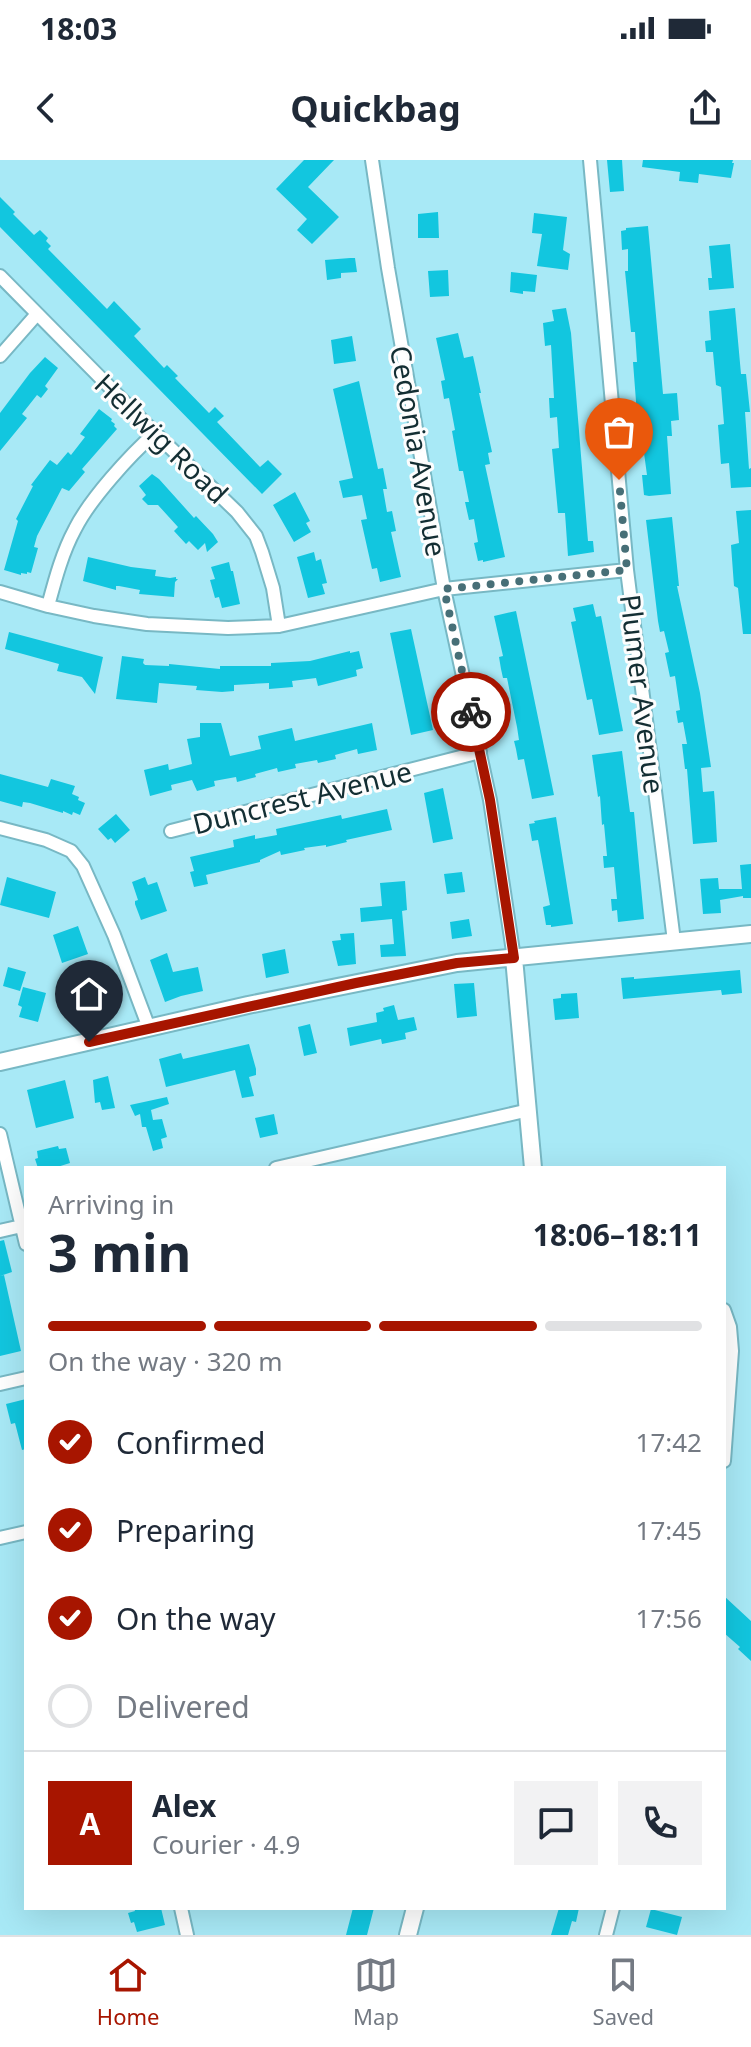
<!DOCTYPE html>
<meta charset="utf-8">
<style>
body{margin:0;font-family:"Noto Sans",sans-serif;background:#f2f2f3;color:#1f2937;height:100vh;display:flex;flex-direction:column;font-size:30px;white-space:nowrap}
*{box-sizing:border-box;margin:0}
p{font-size:26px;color:#747a83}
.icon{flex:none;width:44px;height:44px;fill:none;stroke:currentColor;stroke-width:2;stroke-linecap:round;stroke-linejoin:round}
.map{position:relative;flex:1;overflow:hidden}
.panel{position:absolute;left:24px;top:1006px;width:702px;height:744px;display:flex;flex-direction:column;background:#fff;border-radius:0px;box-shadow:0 8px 32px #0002}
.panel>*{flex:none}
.pin{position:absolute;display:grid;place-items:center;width:68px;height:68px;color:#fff;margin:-82px -34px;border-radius:50% 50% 50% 0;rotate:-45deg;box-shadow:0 0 8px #0007}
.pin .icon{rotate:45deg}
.courier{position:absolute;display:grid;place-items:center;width:80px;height:80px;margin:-40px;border:6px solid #a71500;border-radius:50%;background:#fff;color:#222;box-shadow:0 2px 10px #0007}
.headline em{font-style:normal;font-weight:700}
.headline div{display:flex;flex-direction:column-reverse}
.headline{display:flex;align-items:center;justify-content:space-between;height:136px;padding:0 24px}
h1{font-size:52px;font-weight:700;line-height:60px}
.bar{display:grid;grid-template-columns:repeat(4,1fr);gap:12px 8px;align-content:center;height:96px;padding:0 24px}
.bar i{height:10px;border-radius:6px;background:#e0e1e3}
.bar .active{background:#a71500}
.bar p{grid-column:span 4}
.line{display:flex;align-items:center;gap:20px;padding:0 24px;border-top:2px solid #e0e1e3}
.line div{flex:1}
.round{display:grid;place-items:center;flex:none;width:84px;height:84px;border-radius:0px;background:#f2f2f3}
ol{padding:0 24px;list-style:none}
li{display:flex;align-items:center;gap:24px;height:88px}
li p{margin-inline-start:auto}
li .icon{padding:8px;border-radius:50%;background:#a71500;color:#fff;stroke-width:4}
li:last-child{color:#747a83}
li i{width:44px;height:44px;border:4px solid #e0e1e3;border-radius:50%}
.status{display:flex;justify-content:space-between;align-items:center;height:56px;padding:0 40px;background:#fff;direction:ltr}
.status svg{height:22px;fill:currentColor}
header{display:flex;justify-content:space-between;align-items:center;height:104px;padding:0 24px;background:#fff;font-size:36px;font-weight:700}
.tabs{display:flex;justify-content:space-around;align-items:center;height:112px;border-top:2px solid #e0e1e3;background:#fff;font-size:22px;color:#747a83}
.tabs a{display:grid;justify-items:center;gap:4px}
.tabs .active{color:#a71500}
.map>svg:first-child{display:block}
</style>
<div class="status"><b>18:03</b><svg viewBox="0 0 49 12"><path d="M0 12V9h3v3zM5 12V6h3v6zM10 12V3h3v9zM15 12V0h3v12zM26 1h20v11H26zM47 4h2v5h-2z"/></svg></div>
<header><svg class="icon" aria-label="back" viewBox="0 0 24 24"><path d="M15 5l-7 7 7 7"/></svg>Quickbag<svg class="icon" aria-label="share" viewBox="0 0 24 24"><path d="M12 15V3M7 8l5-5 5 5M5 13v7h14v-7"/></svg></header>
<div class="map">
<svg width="751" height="1775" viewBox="0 0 751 1775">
<rect width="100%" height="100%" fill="#a8e9f6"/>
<!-- building -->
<path fill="#12c6df" d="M304 0H334L308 27 339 57 312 84 297 70 307 59 276 29Z
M607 0H622L624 31 610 32Z
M643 0H733L732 3H734L731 18 699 14 698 23 679 21 680 12 642 7Z
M0 37 15 52 13 54 34 75 40 70 48 78 46 81 51 86 48 89 107 149 114 141 141 169 134 176 164 208 167 205 178 216 175 218 209 253 215 247 224 256 217 262 260 307 268 300 282 314 262 334 0 67Z
M438 52 439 78H418V54Z
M534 53 567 57 563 90 570 94 568 110 537 106 542 74 532 73Z
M648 66 663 234 677 233 679 260 671 261 672 276H667L671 334 649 336 644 335 642 315H647L644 293 640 294 633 202H637L635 172H631L625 111H628V89L622 90 621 71 626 70V68Z
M730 84 734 128 709 130 708 118H712L709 86Z
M350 98H355L357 112 341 113V118L327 120 325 100Z
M448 110 449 136 430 137 428 111Z
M511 112 537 115 535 132 523 131V134L510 132Z
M566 148 571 173 588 381H593L594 392 568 396 565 353H558L552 289 559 288 557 257 550 258 549 238H554L551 185 545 186 543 163 554 161 552 150Z
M735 148 741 214H746L750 252H745L749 309 751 308V327L731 328 729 303 721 304 718 265 724 264 721 227 716 225 713 192H706L705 181 711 180 709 151Z
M458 173 464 198 473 196 475 205 481 233H479L492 292 488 293 490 304 485 305 505 397 483 402V400L478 401 474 383 478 382 474 359 469 360 465 342H469L463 311H459L452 271 455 270 449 238 444 239 441 221 445 220 436 178Z
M352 176 356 201 334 204 331 180Z
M45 197 58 208 45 226 48 229 41 238 37 235 22 254 27 258 0 291V253L30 213Z
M359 221 378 309 383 308 387 329H383L387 352 392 351 396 371 391 372 401 417 380 422 377 408 372 409 361 360 367 359 362 335 343 338 339 321 353 318 333 229Z
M99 249 112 259 111 261 115 264 114 266 117 269 82 309 85 312 69 331 62 328 37 376 34 387 38 388 31 413 27 412V414L21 413V415L4 410 18 361 16 359 33 326 31 325 50 300 57 305 68 292 71 295 85 277 80 274Z
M152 314 159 319 194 358 196 356 213 374 218 382 207 392 205 383 198 390 189 381 186 384 174 371 178 367 158 345H148L142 339 146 335 139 326Z
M295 332 310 361 306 363 311 372 294 382 273 345Z
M751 350V474H743L738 428 734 426 731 385 739 383 736 351Z
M672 357 679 426H677L700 533 711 607 701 608 703 632 714 631 715 644 717 682 693 684 687 609H685L682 584H687L683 562 678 563 676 551 680 550 675 516 670 517 665 493 669 492 664 471 660 472 658 461 646 360Z
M314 392 316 401 321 399 327 423 322 424 325 434 308 438 297 397Z
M88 397 131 407 156 410 155 416 170 418 176 417V419H178L175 422 174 437 139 434 140 430 119 426H116V430L83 421Z
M229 402 231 411H233L240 444 222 448 219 437 215 438 210 420 215 419 211 407Z
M593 444 596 457 601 456 623 571 599 575 592 539 587 540 571 462 576 461 573 448Z
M516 451 554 635 532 639 524 599 518 600 516 589 514 581 519 580 517 567 507 518H503L501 509 499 497 503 496 494 456Z
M411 469 433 570 411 575 390 473Z
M9 472 103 497 95 534 82 517 57 511 59 504 5 489Z
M350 491V493L359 491 363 508 356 510 357 516 318 526 316 518 292 521 293 527 269 529V523L234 525V531L222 532 196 530 197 526 159 523 157 543 116 539 122 496 144 499 143 503 145 505 169 506V504L220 509V506H271V503L310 501Z
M200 563H221L230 596 261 589 258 576 292 568 295 581 372 563 377 590 358 594 357 589 335 595 336 599 318 603 317 600 295 604 296 608 278 612 277 608 255 614 256 617 237 622 236 617 214 621 215 626 197 631 192 620 171 625 172 630 150 636 144 610 168 604 169 610 192 604 187 579 200 577Z
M622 591 630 652H634L644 759 618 762 617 750 612 751 611 739H617L614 707 604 708 603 696H607L604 664 602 665 600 636 598 637 592 595Z
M0 614 48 627 51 619 75 626 72 634 79 637 78 640 85 643 80 655 73 652 72 655 63 651V653L30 643 23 642 22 647 0 641Z
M443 628 453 679 433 683 424 633Z
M387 649 392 670 346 680 347 682 326 687V685L304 688 305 690 281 695 280 691 260 700V702L206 715 208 724 194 727 190 712 194 711 190 697 234 687 233 680 255 675V679L277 675 276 669 341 655 342 659Z
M116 654 130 670 115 683 111 678 108 680 98 669Z
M556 657 573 764 551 767V765H546L543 747 550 745 538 680 532 681 529 664 535 663 534 661Z
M751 704V738H743V736L720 740 721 753 703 754 700 719 718 718 719 729H742L740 705Z
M462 712 465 732 447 734 444 714Z
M7 717 56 732 49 758 0 745Z
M145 717 148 725 157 722 167 751 141 760 135 744V741L138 740 132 722Z
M405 721 407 750 402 751 406 796 381 797 380 785 394 784 392 759 361 762 360 748 382 746 380 723Z
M469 759 472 776 452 779 450 762Z
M78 766 88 794 62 803 53 775Z
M354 773 356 804 338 806 332 781 341 780 340 774Z
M285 789 289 813 266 818 262 794Z
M167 793 173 812 198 807 203 831 181 836 165 842 150 800Z
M8 807 26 812 20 831 3 826Z
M740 810 742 833 722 835 721 830 623 839 621 818 634 817V819Z
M474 823 477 856 457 858 454 824Z
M23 827 46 833 38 862 19 857 22 847 18 845Z
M577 833 579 858 555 860 553 839 561 838V834Z
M394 845 398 860 414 857 417 870 405 873 406 879 382 884 381 879 350 886 347 868 377 862 376 853 384 851 383 848Z
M310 864 317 893 304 896 298 867Z
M249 884 256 909V915L249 917 254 936 242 938 235 910 166 927 159 899 181 893 183 899Z
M108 916 115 948 102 950 100 942 95 943 93 920Z
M65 920 74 958 36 968 27 930Z
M167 937 169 944 151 950 153 960 162 959 167 977 161 979 163 988 153 991 146 967H142L140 954 135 956 130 945Z
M274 954 278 974 260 978 255 958Z
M58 986 59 989 66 988 70 1003 54 1008H38L35 999 38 998 37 991Z
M4 1080 12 1112 0 1116 4 1115 21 1191 0 1196V1081Z
M26 1239V1289L22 1290 15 1263 11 1264 6 1244Z
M724 1436 751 1461V1501L738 1489 740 1487 724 1473Z
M134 1748H161L165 1765 137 1772 134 1762 131 1763 128 1753 135 1751Z
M353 1748H374L367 1775H346Z
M559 1748H579L576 1762 572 1761 568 1775H551Z
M651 1749 682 1757 677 1775 646 1767Z"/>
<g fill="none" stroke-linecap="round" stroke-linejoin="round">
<defs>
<path id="minor" d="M372 0 388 108 444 429 490 640 514 798
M590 0 627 410 674 781
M0 116 155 273 237 352 256 376 262 392 273 428 279 466
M0 196 37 154
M0 432 48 446 94 456 147 464 228 468 279 466 444 429 627 410
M48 446C55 420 62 393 75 369 90 339 130 295 155 273
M0 668 46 680 71 691 83 706 114 775 149 868
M171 671 480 592
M0 974 26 1084
M276 1008 529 950
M0 1071 26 1065
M724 1150 730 1167 732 1191 724 1301
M0 1224 26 1218
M0 1378 26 1372
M181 1748 187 1775
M606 1775 613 1748"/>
<path id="tertiary" d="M514 798 533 1008
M0 902 248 845 457 803 751 774
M408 1775 415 1748"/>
</defs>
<!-- minor casing -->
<use href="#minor" stroke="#78b8c4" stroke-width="16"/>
<!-- tertiary casing -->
<use href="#tertiary" stroke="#78b8c4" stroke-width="20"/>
<!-- minor -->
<use href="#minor" stroke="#fff" stroke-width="12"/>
<!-- tertiary -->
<use href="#tertiary" stroke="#fff" stroke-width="16"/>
</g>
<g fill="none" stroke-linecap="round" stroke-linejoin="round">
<!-- done -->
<path stroke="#476f77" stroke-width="8" stroke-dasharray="0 14.4" d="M471 552 444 429 627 410 619 320"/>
<!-- route -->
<path stroke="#a71500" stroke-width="10" d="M89 882 356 823 457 803 514 798 490 640 471 552"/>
</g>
<g text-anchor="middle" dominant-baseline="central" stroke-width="6" stroke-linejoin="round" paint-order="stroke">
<!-- street labels -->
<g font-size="28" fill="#132e33" stroke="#fdfdfd">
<text transform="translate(162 278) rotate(44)">Hellwig Road</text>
<text transform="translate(419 291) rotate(80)">Cedonia Avenue</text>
<text transform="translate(643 534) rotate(83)">Plumer Avenue</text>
<text transform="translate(302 637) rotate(-14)">Duncrest Avenue</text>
</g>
</g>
</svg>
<div class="pin" style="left:619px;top:320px;background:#ea580c"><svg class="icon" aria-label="bag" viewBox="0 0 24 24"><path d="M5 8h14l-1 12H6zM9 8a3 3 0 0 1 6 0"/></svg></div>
<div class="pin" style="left:89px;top:882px;background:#1f2937"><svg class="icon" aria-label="home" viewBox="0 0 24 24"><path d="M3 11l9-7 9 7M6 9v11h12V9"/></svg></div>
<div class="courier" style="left:471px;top:552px"><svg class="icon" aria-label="bike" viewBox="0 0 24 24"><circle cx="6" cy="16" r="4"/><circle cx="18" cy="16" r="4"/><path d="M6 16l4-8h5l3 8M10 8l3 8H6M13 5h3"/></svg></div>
<section class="panel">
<div class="headline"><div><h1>3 min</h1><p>Arriving in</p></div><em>18:06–18:11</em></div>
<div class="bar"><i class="active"></i><i class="active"></i><i class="active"></i><i></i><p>On the way · 320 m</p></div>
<ol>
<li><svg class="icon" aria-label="check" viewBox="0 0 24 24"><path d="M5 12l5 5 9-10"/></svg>Confirmed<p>17:42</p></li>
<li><svg class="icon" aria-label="check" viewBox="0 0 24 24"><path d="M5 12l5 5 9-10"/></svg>Preparing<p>17:45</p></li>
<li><svg class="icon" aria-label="check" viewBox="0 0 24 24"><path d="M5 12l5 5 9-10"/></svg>On the way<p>17:56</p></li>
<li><i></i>Delivered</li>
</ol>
<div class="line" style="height:144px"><b class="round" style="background:#a71500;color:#fff">A</b><div><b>Alex</b><p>Courier · 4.9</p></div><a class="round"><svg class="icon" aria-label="chat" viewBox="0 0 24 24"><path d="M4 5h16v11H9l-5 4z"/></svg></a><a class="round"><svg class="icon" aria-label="phone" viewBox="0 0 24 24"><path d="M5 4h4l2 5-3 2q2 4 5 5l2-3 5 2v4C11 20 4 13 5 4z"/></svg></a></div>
</section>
</div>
<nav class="tabs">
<a class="active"><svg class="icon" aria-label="home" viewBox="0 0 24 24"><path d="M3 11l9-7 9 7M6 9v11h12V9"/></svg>Home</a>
<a><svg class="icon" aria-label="map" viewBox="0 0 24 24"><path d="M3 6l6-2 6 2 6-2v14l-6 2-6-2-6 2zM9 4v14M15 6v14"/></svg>Map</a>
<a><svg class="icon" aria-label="saved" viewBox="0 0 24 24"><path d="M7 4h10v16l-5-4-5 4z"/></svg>Saved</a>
</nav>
